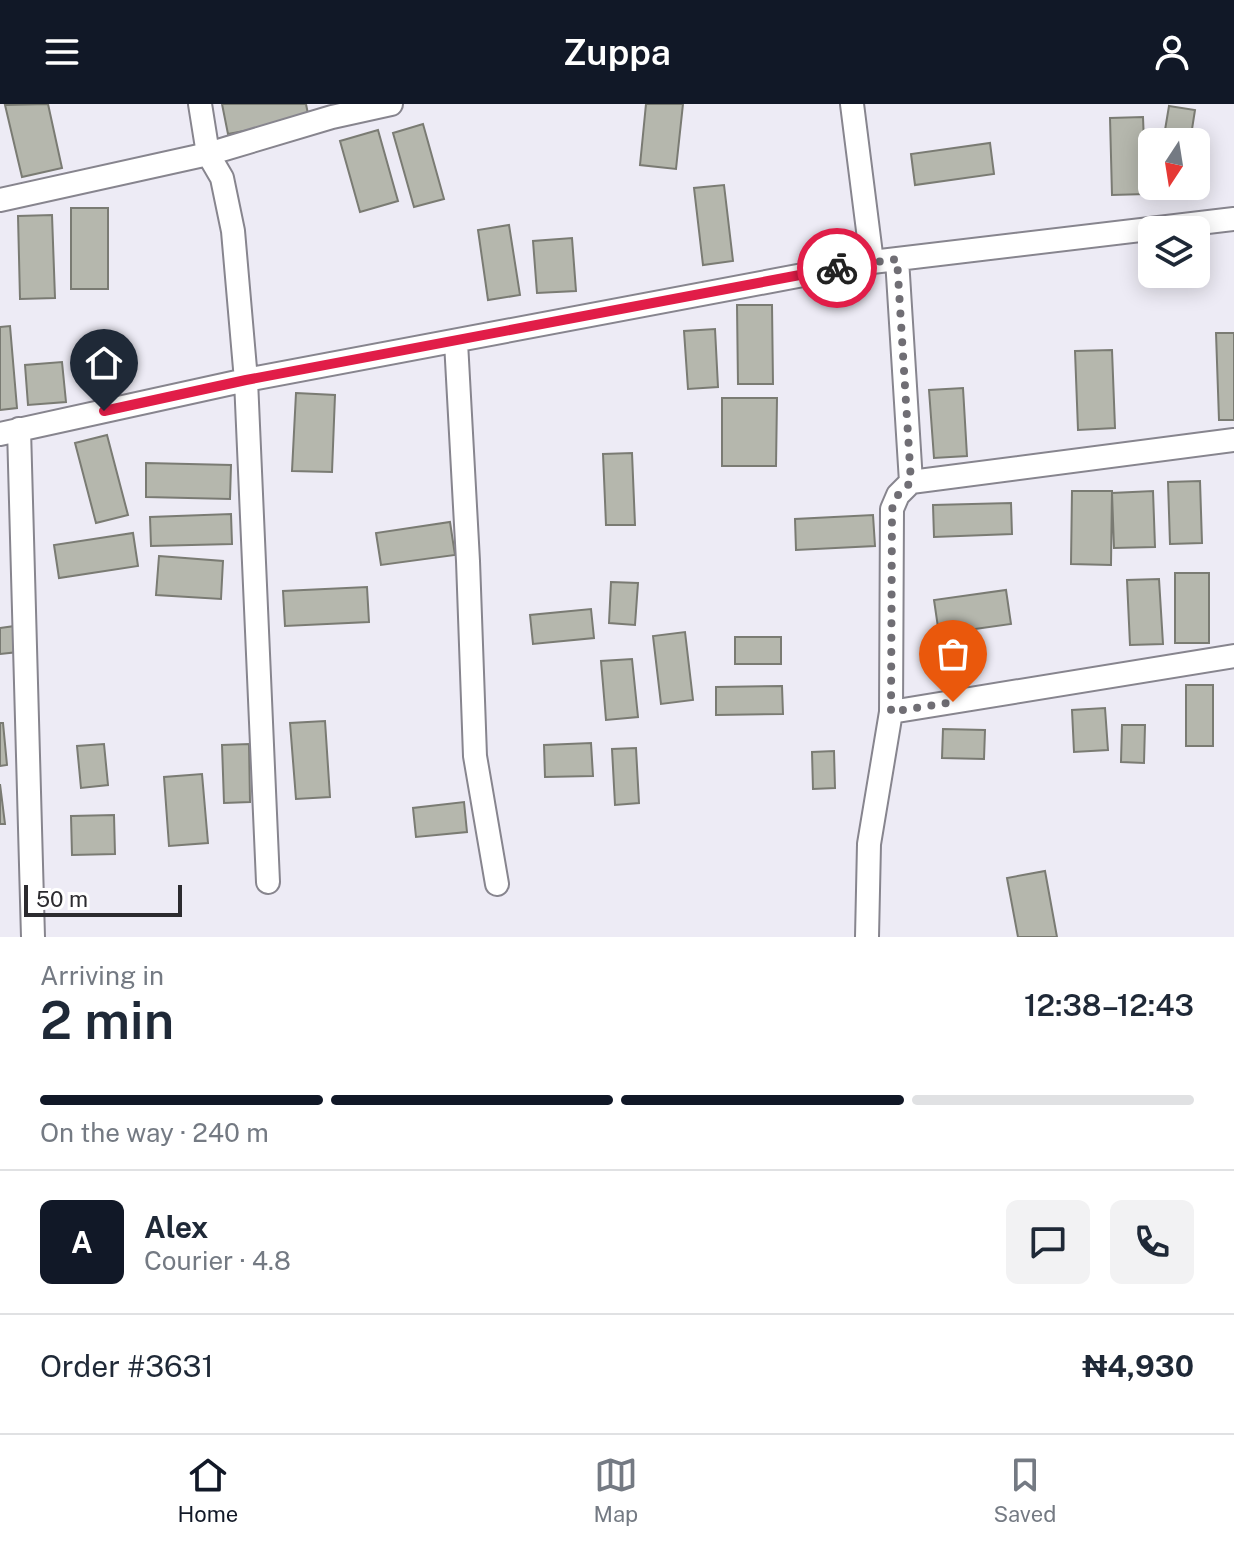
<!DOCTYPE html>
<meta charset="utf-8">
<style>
body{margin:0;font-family:"Public Sans",sans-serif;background:#f2f2f3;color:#1f2937;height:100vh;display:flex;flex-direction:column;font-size:30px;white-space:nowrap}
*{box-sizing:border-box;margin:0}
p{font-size:26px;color:#747a83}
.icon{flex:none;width:44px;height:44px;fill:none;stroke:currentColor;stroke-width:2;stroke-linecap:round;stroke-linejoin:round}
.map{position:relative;height:833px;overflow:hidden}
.side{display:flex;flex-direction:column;background:#fff;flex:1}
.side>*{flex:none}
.needle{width:52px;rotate:192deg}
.tools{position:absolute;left:1138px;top:24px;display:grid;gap:16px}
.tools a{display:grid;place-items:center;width:72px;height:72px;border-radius:12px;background:#fff;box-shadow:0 4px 20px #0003;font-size:40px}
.scale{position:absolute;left:24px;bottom:20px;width:158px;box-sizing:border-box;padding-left:8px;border:4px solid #2c2b2f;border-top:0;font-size:22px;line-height:28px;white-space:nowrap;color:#2c2b2f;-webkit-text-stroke:6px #fff;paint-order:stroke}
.pin{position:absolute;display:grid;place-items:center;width:68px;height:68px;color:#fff;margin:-82px -34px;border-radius:50% 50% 50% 0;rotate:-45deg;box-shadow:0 0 8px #0007}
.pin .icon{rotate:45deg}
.courier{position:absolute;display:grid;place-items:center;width:80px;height:80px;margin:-40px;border:6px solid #e11d48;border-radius:50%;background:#fff;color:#222;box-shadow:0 2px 10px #0007}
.head em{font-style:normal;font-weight:600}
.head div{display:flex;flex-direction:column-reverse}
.head{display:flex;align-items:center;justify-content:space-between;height:136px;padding:0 40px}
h1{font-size:52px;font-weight:600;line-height:60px}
.bar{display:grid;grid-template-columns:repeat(4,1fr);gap:12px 8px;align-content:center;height:96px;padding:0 40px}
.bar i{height:10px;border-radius:6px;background:#e0e1e3}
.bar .on{background:#111827}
.bar p{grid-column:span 4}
.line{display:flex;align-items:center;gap:20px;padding:0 40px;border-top:2px solid #e0e1e3}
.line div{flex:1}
.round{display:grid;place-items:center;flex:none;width:84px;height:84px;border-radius:12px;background:#f2f2f3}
header{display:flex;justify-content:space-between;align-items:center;height:104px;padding:0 40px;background:#111827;color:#fff;font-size:36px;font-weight:600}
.tabs{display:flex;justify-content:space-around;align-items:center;height:112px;border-top:2px solid #e0e1e3;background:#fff;font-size:22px;color:#747a83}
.tabs a{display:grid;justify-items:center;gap:4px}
.tabs .on{color:#111827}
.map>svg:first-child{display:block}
</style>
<header><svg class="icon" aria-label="menu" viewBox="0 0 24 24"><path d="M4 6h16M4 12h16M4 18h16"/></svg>Zuppa<svg class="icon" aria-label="person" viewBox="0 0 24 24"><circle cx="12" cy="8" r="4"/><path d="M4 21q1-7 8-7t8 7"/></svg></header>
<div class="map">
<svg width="1234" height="833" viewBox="0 0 1234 833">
<rect width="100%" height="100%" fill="#edebf5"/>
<!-- building -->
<path fill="#b5b7ad" stroke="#7a7b73" stroke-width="2" d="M48 0 62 64 22 73 5 1Z
M222 0H306L309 15 228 30Z
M646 0H683L676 65 640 61Z
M1169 2 1195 6 1190 38H1163Z
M1143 13 1146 90 1112 91 1110 14Z
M423 20 444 95 414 103 393 29Z
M378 26 398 97 360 108 340 37Z
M990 39 994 70 915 81 911 50Z
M724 81 733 157 703 161 694 84Z
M71 104H108V185H71Z
M52 111 55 194 20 195 18 112Z
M509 121 520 191 488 196 478 126Z
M572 134 576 187 537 189 533 137Z
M737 201H772L773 280H738Z
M10 222 17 304 0 306V223Z
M715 225 718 283 688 285 684 227Z
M1216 229H1234V316H1219Z
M1112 246 1115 324 1078 326 1075 247Z
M62 258 66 298 28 301 25 261Z
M963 284 967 352 934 354 929 286Z
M296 289 335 291 332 368 292 367Z
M722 294H777L776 362H722Z
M107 331 128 411 96 419 75 339Z
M632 349 635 421H606L603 350Z
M146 359 231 361 230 395 146 393Z
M1200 377 1202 439 1170 440 1168 378Z
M1072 387H1112L1111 461 1071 460Z
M1153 387 1155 443 1114 444 1112 389Z
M1011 399 1012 430 934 433 933 401Z
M231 410 232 440 151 442 150 413Z
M873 411 875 442 796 446 795 415Z
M450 418 455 451 381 461 376 429Z
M133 429 138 462 59 474 54 441Z
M159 452 223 457 221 495 156 491Z
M1175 469H1209V539H1175Z
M1159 475 1163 540 1130 541 1127 476Z
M611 478 638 479 635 521 609 519Z
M367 483 369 518 285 522 283 487Z
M1006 486 1011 520 939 530 934 496Z
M591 505 594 534 533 540 530 511Z
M15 522 18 548 0 550V524Z
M685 528 693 596 661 600 653 532Z
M735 533H781V560H735Z
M632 555 638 613 606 616 601 557Z
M1186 581H1213V642H1186Z
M782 582 783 610 716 611V583Z
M1105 604 1108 646 1074 648 1072 606Z
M325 617 330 693 296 695 290 619Z
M0 619H3L7 661 0 662Z
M1122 621H1145L1144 659 1121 658Z
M943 625 985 626 984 655 942 654Z
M591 639 593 672 545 673 544 641Z
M104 640 108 681 81 684 77 642Z
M249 640 250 698 224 699 222 641Z
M636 644 639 699 615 701 612 645Z
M834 647 835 684 813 685 812 648Z
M202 670 208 739 169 742 164 673Z
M0 680 5 720H0Z
M464 698 467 728 416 733 413 704Z
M114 711 115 750 72 751 71 712Z
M1045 767 1057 833H1018L1007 774Z"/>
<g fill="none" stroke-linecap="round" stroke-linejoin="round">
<defs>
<path id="minor" d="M200 0 208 50 222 74 233 127 246 276 268 778
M852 0 872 158
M0 96 208 50 332 13 391 0
M897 155 911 378
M456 238 468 457 475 652 497 780
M19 325 33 833
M0 330 246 276 872 158 1234 115
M1234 336 911 378 898 391 892 405 891 608 1234 552
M867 833 869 740 891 608"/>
</defs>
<!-- minor casing -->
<use href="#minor" stroke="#87858e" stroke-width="26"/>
<!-- minor -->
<use href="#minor" stroke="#fff" stroke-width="22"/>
</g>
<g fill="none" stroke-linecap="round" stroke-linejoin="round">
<!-- done -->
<path stroke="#706e74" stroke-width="8" stroke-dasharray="0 14.4" d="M837 164 897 155 911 378 898 391 892 405 891 608 953 598"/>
<!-- route -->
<path stroke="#e11d48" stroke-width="10" d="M104 307 246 276 837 164"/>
</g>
</svg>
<div class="tools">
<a><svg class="needle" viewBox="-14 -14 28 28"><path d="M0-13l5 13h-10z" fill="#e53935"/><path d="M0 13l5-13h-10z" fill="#747a83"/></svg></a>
<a><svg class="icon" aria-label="layers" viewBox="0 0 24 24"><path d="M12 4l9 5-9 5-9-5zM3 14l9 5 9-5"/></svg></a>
</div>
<div class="scale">50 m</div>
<div class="pin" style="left:953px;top:598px;background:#ea580c"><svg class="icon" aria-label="bag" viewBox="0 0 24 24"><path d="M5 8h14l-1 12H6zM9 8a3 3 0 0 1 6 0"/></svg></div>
<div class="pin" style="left:104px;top:307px;background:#1f2937"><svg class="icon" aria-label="home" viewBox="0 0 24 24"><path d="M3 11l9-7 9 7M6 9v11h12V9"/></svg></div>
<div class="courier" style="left:837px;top:164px"><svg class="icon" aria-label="bike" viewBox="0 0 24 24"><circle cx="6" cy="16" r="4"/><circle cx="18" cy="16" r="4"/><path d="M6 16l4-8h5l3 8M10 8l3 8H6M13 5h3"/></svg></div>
</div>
<section class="side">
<div class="head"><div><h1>2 min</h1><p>Arriving in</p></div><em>12:38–12:43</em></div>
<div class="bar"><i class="on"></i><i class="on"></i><i class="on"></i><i></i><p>On the way · 240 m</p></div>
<div class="line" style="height:144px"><b class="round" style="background:#111827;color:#fff">A</b><div><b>Alex</b><p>Courier · 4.8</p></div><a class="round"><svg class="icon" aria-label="chat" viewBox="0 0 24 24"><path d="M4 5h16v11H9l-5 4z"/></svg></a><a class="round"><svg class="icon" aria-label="phone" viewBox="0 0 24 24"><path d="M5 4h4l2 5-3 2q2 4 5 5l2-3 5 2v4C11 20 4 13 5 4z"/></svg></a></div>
<div class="line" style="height:104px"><div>Order #3631</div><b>₦4,930</b></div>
</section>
<nav class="tabs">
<a class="on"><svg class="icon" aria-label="home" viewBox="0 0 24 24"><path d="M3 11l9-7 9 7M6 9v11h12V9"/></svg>Home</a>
<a><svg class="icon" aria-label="map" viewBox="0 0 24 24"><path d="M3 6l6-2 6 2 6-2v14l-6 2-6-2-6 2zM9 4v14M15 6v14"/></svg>Map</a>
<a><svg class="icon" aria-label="saved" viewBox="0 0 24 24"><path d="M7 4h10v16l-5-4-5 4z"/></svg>Saved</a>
</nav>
